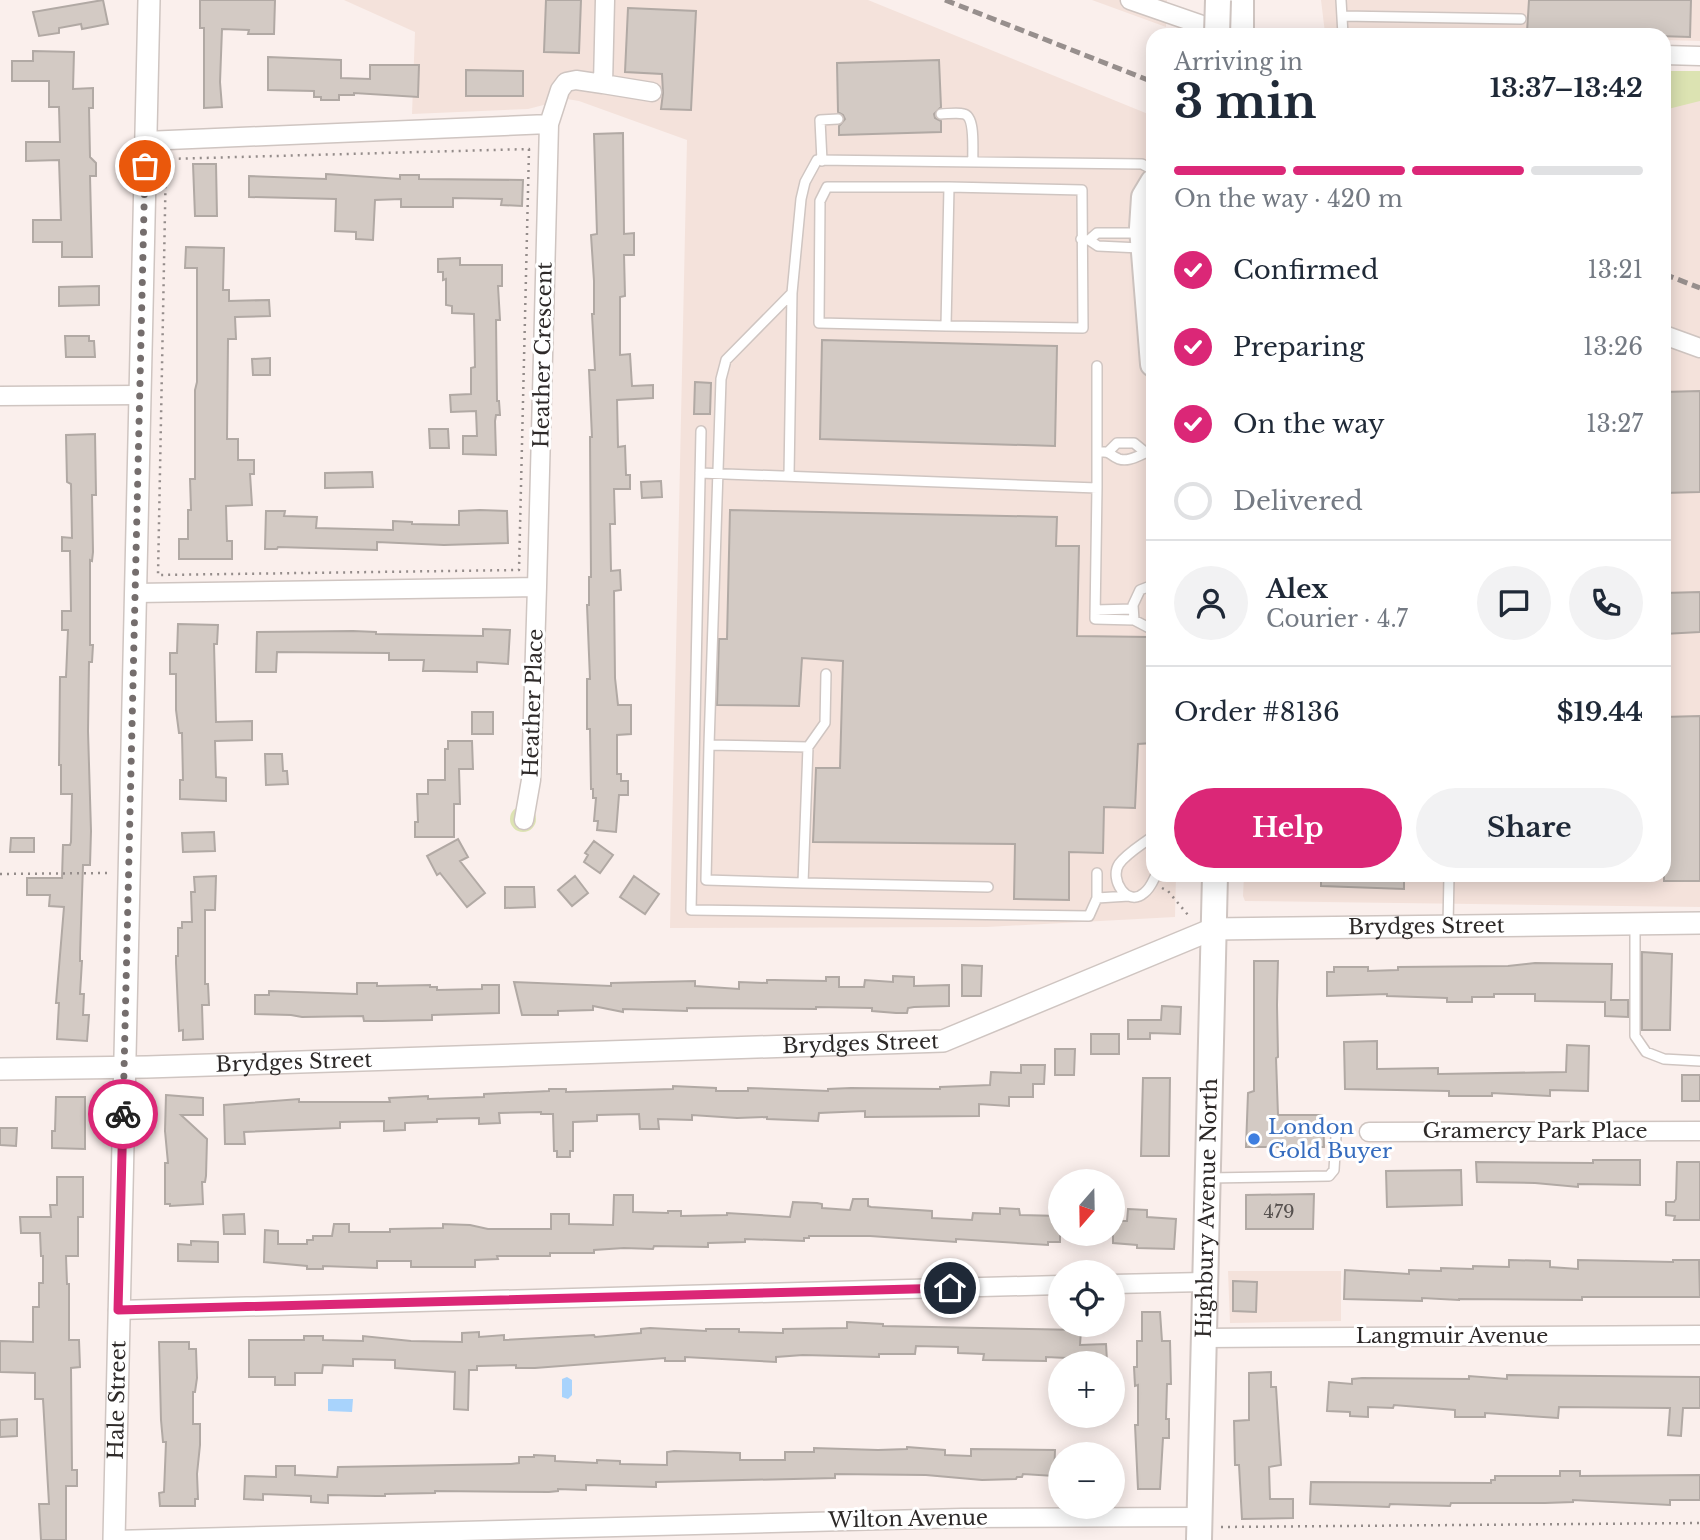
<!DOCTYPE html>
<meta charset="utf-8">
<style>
body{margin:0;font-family:"Libre Baskerville",serif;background:#f2f2f3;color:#1f2937;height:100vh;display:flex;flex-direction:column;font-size:26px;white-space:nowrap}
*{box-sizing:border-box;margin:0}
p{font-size:23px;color:#747a83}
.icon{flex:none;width:38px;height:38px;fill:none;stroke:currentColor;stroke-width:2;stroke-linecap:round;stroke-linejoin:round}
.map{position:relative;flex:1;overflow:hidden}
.drawer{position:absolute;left:1146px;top:28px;width:525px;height:854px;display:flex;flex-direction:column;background:#fff;border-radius:21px;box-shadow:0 4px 18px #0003}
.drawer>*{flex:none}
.needle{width:46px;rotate:200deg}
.tools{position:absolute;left:1048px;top:1169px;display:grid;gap:14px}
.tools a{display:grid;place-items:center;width:77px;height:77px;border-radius:50%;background:#fff;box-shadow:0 4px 18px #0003;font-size:35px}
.pin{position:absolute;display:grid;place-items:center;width:60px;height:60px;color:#fff;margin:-30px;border:4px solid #fff;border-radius:50%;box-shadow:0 2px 7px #0007}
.courier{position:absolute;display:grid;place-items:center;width:70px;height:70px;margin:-35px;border:5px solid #db2777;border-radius:50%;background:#fff;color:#222;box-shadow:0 2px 9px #0007}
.head em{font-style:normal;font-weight:700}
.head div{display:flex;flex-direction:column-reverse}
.head{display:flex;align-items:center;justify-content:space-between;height:119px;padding:0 28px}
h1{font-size:46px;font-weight:700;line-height:52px}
.bar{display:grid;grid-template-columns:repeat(4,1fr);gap:10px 7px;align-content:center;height:84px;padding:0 28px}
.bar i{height:9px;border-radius:5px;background:#e0e1e3}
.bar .active{background:#db2777}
.bar p{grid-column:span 4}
.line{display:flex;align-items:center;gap:18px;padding:0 28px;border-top:2px solid #e0e1e3}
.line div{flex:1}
.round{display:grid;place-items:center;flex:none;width:74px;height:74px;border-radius:37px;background:#f2f2f3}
ol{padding:0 28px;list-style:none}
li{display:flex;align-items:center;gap:21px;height:77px}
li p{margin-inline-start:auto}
li .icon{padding:7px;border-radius:50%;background:#db2777;color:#fff;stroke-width:4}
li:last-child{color:#747a83}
li i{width:38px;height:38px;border:4px solid #e0e1e3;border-radius:50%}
.button{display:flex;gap:14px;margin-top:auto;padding:14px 28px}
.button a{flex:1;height:80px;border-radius:42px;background:#db2777;color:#fff;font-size:28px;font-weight:700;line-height:80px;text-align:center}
.button a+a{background:#f2f2f3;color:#1f2937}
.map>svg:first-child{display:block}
</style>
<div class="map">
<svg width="1700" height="1540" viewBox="0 0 1700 1540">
<rect width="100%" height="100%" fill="#faefec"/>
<!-- built -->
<path fill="#f4e2db" d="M344 0H868L1153 116V875H1176L1175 917 987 927 670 928 687 140 579 101 567 99 528 109 412 114 415 32Z
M1092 0H1167L1166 27Z
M1321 0H1700V41L1664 40V35L1325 33Z
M1664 73 1700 74V907L1245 901 1243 896 1244 875H1664Z
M1228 1271H1341V1321L1230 1323Z"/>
<!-- green -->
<path fill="#dce3b2" d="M1664 71H1700V101L1664 110Z
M510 819a13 13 0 1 1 26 0a13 13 0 1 1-26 0Z"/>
<!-- water -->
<path fill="#a8d3fc" d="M567 1377 572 1380V1395L568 1399 562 1397V1379Z
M328 1399H353L352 1412 328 1411Z"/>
<!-- building -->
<path fill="#d3cac4" stroke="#b1a9a4" stroke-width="2" d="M103 0 108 24 82 29 81 24 59 28V33L39 36 33 12Z
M200 0H275L274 34H248L249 30 222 29 220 82 222 107 204 108V28H200Z
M546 0H581L579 53 544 52Z
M1529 0H1691L1690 37 1527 32Z
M628 8 696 11 691 110 661 109 663 93 662 74 625 72Z
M33 51 74 52 73 89 93 88V108H89L90 157 96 163V176H90L92 257H62V242H33V220H61L59 160 26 161V142H60L59 107H49V81H12V61H33Z
M268 57 341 60V78L370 79V65H419L418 97 354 93V95H339V100H321V97H314V91L268 90Z
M939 60 941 107 934 114 935 118 941 121V132L839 135V126L845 119 843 115 838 112 837 63Z
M466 70 523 71V96H466Z
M623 133 624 234 634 233V255H624L625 296 620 297V355L630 354 632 386 653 385V398L617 400 618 447 625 446 626 475H630V489H614L615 524H610L611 571 620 570 621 590 614 591 615 678 618 705H631V734L617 735V774H621V781H628V795H619L616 832 597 830 598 821H594L596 798H593V789H591L590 729H587V679H590L587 605H589V577H591L590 437H592L589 370H595L592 314H594V281L591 235 597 234 594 134Z
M193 164H216L217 216H195Z
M326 174 400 179V175H419V179L523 180 522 206 501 205 502 199 453 198V207H401V199L375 200 373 240 356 239V232L335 231 336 199 249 197V176L326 179Z
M186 247 224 248 223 290H229V301L269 300 270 316 235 317 236 339H228L227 439H238V460H254V474H250L252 505 226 506 227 541H232V559H179V539H188V510H191L190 479H195V390L197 382V268H185Z
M460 258V265H502V286H498L500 320H496L497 401H499L500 415H496L495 421 496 455 463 454V436H477L476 411 451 412 450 395 471 394V368L475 367 474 314 452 313V306L446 305V279L443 280V272H438V259Z
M99 286V305L59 306V287Z
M65 336H89V341H94L95 357H66Z
M822 340 1057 346 1055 446 820 439Z
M270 358V375H253L252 359Z
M695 382 711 383 710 414H694Z
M1700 391V492L1664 493V392Z
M429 429H448L449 448H430Z
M95 434 96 495H92L93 552 92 561 90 560V645H93L92 662H89L88 731 91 831 90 865H83L80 953V961H82L80 994H84L83 1015H89L87 1041 57 1039 59 1003H56L64 907 49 906 50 895H27V878H62L63 845H70L71 842 72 794H61V765H59L60 677H66L68 630H62V611H71L70 551H62V537L72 538 71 484 67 482 66 435Z
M372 472 373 487 325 488V473Z
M661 481 662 497 642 498 641 482Z
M480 510 507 511 508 543 444 545 377 542V550L278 547 277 549H265L266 511H285L284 516 317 517 316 528 393 530V521L412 522V524L459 525V511Z
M730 510 1057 517 1056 546H1079L1077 636 1150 637V714L1153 715V743L1138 744 1135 808 1104 807 1103 853 1069 852V900L1014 899 1015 844 813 842 816 768H840L843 661 802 658 799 706 717 705 719 639H727Z
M1700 592V632L1664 634V593Z
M178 624 218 625 217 644H214L216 722 252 721V740L215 741 216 777 226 778V801L180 799V780H183L182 733H179L176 710V674H170V653H177Z
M483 629 510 630 508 664 477 662V672L437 671H423L424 660H389V653L277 652 276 672H256L257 632 353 631 376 632V634L483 636Z
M472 712H493V734H472Z
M1700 716V881H1664V717Z
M448 741H472L473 769H459L460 804H454V837H415V822H418L417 794H428V780H445V749H448Z
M265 754H282L283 771H287L288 784 266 785Z
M214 832 215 851 183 852 182 833Z
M11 838H34V852H10Z
M458 839 468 857 460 861 485 893 467 907 440 873 437 875 427 856Z
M594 841 613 855 600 873 584 862 588 855 585 853Z
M1321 875H1404V889L1321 886Z
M216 876 215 910H205V984H208L209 1005H202L203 1039 183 1040V1030L179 1031 176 963V956H178V928H182V922H192L191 892H195L194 877Z
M575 876 588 893 572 906 558 890Z
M634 876 659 894 645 914 620 897Z
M505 887H534L535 907 505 908Z
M1642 952 1672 954 1670 1030H1642Z
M1254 961H1278L1277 1005 1278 1057 1276 1058 1278 1115H1323L1324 1147H1246L1248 1093 1254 1091Z
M1535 963 1612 964 1611 1000H1628V1017L1605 1016V1002L1535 1001V994H1494V997H1472V1002H1447V998L1387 996V994L1327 996V972H1334V967H1368V971L1398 970V967L1508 966Z
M962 965 982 966 981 996H962Z
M893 976 914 977V986L949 985V1006L914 1007 908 1008 907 1013H896L872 1011V1008L816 1007V1009L687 1008V1011L623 1009V1012L593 1006V1010L558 1011V1015H522L514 982 611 986V983L695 981V986L739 989V982L767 983V980H774L826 981V977H839V987H864L865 980 893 982Z
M357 983H377V986L430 985V987H437V990L482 989V985H499V1013L432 1015V1020L382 1021H364L363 1016 302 1017 291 1015 255 1014V995H269V991L357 994Z
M1162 1006 1181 1007 1180 1034 1150 1033V1039H1128V1020H1161Z
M1091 1034H1119V1054H1091Z
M1377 1041V1069L1438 1068V1074L1566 1072 1567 1045 1589 1046 1588 1091 1550 1090V1096L1492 1093V1096H1449V1091L1345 1089 1344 1042Z
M1055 1049H1075L1074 1075H1055Z
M1021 1065H1045L1044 1084H1033V1097H1009V1106L979 1104V1116L865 1117V1111L819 1113 818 1121 767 1119V1117L737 1118 692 1115V1120L658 1119 659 1129H640L639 1114 597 1115V1121L573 1122V1151H570V1157H557V1151H554L553 1114H541V1112L499 1113 500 1123 479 1124V1118L437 1119V1122L405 1123V1130L384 1131V1121L340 1122V1128L244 1132 245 1144H225L224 1105 299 1099V1102H390L389 1098 428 1096V1099L484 1097V1094L549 1091V1089H566V1092L673 1089V1086L716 1088V1091H748V1088L828 1091V1089L851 1088 940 1089V1087L990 1085 991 1072 1021 1073Z
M1682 1075H1700V1101H1682Z
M1143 1078H1170L1169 1156H1141Z
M166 1095 203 1098V1115H181L207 1139 206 1176 205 1182H202L203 1204 170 1206V1204H165V1163H168L165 1131Z
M56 1097H85V1149L52 1148V1131H55Z
M0 1128H17L16 1146 0 1145Z
M1593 1160H1640V1185L1578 1184V1187L1535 1183 1477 1182 1476 1162 1593 1163Z
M1677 1162H1700V1220H1674L1675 1216 1666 1215V1202H1674L1676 1199Z
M1461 1170 1462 1205 1387 1207 1386 1171Z
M57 1177H83V1217H78V1256H66L67 1284H69V1340H79L80 1367 71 1368 72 1470H77V1486H66V1540H41L39 1504H49L43 1399H35V1373L0 1372V1341L33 1342V1307H39V1283H43V1256H41L40 1233H21L20 1217H51L50 1205H57Z
M1314 1194 1313 1229H1246V1195Z
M614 1195H633V1212L668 1213V1211H681V1216L727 1215V1213L790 1217 793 1202 817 1203 822 1204V1208L850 1210 853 1199H868V1206L871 1207 932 1211V1218L972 1220 973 1213 1000 1214V1208L1019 1209 1020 1215 1060 1216V1242H1048V1245L956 1239V1242L870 1236H809V1238H804V1241L745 1239V1242L708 1243V1247L654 1246 653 1249 624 1248 594 1250V1253H550V1256H497L498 1259 475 1260V1267H411V1261H377V1268L323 1266V1269H307V1266L264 1262 265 1230 278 1231V1244H307V1240H313V1236H332L334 1224H349V1232H390V1229L443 1228V1224L470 1225 488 1229H551V1214H569V1224L613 1225Z
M1128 1209 1147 1210V1217L1176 1219 1174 1249 1137 1248V1245L1113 1243V1221H1127Z
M244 1214 245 1234H224L223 1215Z
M191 1241 218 1242V1262L178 1261V1244L191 1245Z
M1509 1260 1550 1261V1267L1578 1269V1260L1673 1262V1260H1699L1700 1297H1582V1300L1459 1299V1300L1422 1298V1301L1344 1299 1345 1270 1409 1274V1270L1441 1271V1268L1473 1269V1266L1509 1267Z
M1233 1281 1257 1282 1256 1312 1233 1311Z
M1142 1312H1160L1162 1341H1170L1171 1384H1167L1166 1419H1169V1438H1163L1160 1489H1138L1135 1425H1138V1385L1135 1386 1134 1367H1137V1341H1142Z
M847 1322 883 1324V1326L1081 1330 1080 1345 1106 1344 1107 1361 1089 1362V1359L1046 1357V1361L983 1360 984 1354 958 1353V1347L916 1346 915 1354H879V1357L803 1355 776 1357V1362L685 1357V1361H665V1358L535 1368H516V1365L477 1366V1370H469L468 1410 454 1409 455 1372 395 1368V1360L353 1359V1366L323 1365 322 1373H295V1385H275V1377H249V1340H304V1336H323V1340L363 1341V1336L411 1341 462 1342V1333L479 1332V1337L504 1335V1340L594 1335 595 1337 641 1333V1329L650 1328 706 1331V1329H739V1332L783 1333V1329L847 1328Z
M159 1342H189V1349H196L197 1378 195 1392H193V1424H200V1445L197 1474 198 1499H195V1506H160L159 1493 164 1492 166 1442H163L161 1420Z
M1271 1372V1387H1276L1281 1465 1269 1467 1270 1499H1293V1518L1242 1519 1239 1465H1235L1234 1421 1249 1420V1373Z
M1507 1375 1700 1377V1408H1683L1681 1436 1668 1435 1670 1408 1559 1407 1558 1418 1485 1413V1417H1455V1410L1394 1405 1393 1408 1368 1407V1417L1350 1416V1412L1327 1411 1329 1382 1352 1384V1379L1362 1378 1469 1379V1376L1507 1379Z
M17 1419V1436L0 1437V1420Z
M907 1447 945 1450V1455L971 1456V1449L1055 1450 1054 1476 1023 1474 1022 1477H1017L1016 1479 982 1480 926 1475 835 1474V1478L656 1482V1487L586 1485V1490L558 1489V1491L549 1492 435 1491V1493L385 1494V1496H376L328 1495V1503L311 1502V1496L263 1494V1500L244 1499 245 1476 276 1477V1466H295V1475L337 1477 338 1467 511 1464 519 1463V1457H534V1455L555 1456V1461L597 1463V1460L620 1461V1464L667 1465V1452L674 1451 740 1453V1460H785V1452H814V1448L878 1450 907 1449Z
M1560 1471H1580V1476L1700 1475V1500H1670V1505L1573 1500V1502L1545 1503H1451L1450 1506 1390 1504 1389 1507 1310 1504 1311 1482 1491 1483V1480H1495V1476H1560Z"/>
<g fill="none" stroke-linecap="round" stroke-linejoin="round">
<defs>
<path id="service" d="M1341 0 1343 35
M1342 16 1521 19
M941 114C947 114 957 112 964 114 976 117 972 151 973 162
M822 161 820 120 838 119
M949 187 1082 190 1083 328 946 326Z
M1081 239 1089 240 1098 246 1140 248
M1089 240 1097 233H1141
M946 326 819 323 820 201 827 187H949
M701 431 691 910 1089 916 1097 898V873
M1109 451 1117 443H1134L1145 452
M1097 452C1113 451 1108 455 1119 459 1131 463 1142 452 1153 451
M700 473 1097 488 1095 619 1134 620
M789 475 792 293 801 199 805 182 817 160 1142 164 1153 170
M1097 488V366
M1153 585 1140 590 1133 605 1134 620 1153 630
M1095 610 1133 609
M709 745 706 880 803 883 808 747 709 745 721 379 726 360 792 293
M808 747 825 723 826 674
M1153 836C1143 844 1127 853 1119 864 1109 879 1127 908 1144 893 1150 889 1153 881 1156 875
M803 883 988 887
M1097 898 1129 896
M1635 924V1036L1646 1052 1664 1059 1700 1061
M1448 926 1449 875
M1208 1178 1329 1176 1334 1170 1336 1136"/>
<path id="minor" d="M1130 0 1228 34
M1664 55 1700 56
M603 84 652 92
M549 124 560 90 566 82 576 80 603 84 605 0
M1664 335 1700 348
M0 396 139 395
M135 593 537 587 549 124 145 141
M524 820 531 780 537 587
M1369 1132 1700 1131
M1113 1284 1204 1282
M118 1310 1060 1285
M1203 1338 1700 1335
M114 1540 962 1518 1199 1517"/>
<g id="tertiary">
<path id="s1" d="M0 1069 147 1067 943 1041 1213 929 1700 923"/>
<path id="s2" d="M114 1540 149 0"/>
</g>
<g id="secondary">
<path d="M1241 35V0"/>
<path d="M1153 182 1144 197 1142 228 1153 364"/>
<path id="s3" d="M1199 1540 1215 875"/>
</g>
</defs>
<!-- service casing -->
<use href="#service" stroke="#cfc5c1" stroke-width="12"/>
<!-- minor casing -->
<use href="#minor" stroke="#cfc5c1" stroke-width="21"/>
<!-- tertiary casing -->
<use href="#tertiary" stroke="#cfc5c1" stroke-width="24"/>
<!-- secondary casing -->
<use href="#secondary" stroke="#cfc5c1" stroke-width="28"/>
<!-- path -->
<path stroke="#948c8a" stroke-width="2.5" stroke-dasharray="2 5" stroke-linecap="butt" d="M529 149 519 570 158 575 166 159Z
M0 874 109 873
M1162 888 1168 891 1188 915
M1221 1527 1700 1523"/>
<!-- service -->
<use href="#service" stroke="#fff" stroke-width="9"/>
<!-- minor -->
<use href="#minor" stroke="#fff" stroke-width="18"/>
<!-- tertiary -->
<use href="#tertiary" stroke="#fff" stroke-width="21"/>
<!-- secondary -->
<use href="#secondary" stroke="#fff" stroke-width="24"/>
<!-- rail -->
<path stroke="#978f8d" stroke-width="5" stroke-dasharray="10 5" stroke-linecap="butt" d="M945 0 1153 82
M1664 274 1700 288"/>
<defs>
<path id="secondary-bridge" d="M1217 35 1218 0"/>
</defs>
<!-- secondary-bridge casing -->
<use href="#secondary-bridge" stroke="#cfc5c1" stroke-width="28" stroke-linecap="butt"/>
<!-- secondary-bridge -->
<use href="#secondary-bridge" stroke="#fff" stroke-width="24"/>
</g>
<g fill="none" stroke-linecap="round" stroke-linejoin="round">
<!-- done -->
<path stroke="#756e6d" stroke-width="7" stroke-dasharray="0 12.6" d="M123 1114 145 166"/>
<!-- route -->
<path stroke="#db2777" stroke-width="9" d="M123 1114 118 1310 950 1288"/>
</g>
<!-- markers -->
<circle fill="#3f7fe0" stroke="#fff" stroke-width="2.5" cx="1254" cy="1139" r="7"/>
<g text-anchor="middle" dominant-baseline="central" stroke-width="6" stroke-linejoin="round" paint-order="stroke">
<!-- number labels -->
<g font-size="18" fill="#56514f">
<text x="1279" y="1212">479</text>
</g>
<!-- street labels -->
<g font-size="21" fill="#2d2928" stroke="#fff">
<text transform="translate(543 355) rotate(-89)">Heather Crescent</text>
<text transform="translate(533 703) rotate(-88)">Heather Place</text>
<text stroke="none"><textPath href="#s1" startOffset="1449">Brydges Street</textPath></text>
<text stroke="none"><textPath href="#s1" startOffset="861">Brydges Street</textPath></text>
<text stroke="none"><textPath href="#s1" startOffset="294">Brydges Street</textPath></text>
<text x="1535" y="1131">Gramercy Park Place</text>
<text stroke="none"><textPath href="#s3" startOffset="332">Highbury Avenue North</textPath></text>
<text x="1452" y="1336">Langmuir Avenue</text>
<text stroke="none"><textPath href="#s2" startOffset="140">Hale Street</textPath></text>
<text transform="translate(908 1519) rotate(-1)">Wilton Avenue</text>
</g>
<!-- shop labels -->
<g font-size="21" fill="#366cbe" stroke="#fff" text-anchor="start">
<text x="1268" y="1127">London<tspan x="1268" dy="24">Gold Buyer</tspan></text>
</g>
</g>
</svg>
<div class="tools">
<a><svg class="needle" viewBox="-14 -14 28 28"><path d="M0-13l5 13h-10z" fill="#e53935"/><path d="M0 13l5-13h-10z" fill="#747a83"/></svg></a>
<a><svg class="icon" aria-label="locate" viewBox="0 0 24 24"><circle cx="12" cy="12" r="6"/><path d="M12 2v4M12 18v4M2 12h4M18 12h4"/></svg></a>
<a>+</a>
<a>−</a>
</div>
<div class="pin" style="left:145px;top:166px;background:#ea580c"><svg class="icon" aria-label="bag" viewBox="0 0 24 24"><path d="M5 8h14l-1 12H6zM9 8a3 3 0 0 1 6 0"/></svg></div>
<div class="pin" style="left:950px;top:1288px;background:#1f2937"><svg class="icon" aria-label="home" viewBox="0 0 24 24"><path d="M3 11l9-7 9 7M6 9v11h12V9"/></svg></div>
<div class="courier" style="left:123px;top:1114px"><svg class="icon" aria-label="bike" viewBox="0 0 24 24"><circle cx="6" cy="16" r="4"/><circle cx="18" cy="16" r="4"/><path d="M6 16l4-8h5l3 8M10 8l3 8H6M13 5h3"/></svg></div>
<section class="drawer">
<div class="head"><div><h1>3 min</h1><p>Arriving in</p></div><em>13:37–13:42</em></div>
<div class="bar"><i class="active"></i><i class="active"></i><i class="active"></i><i></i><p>On the way · 420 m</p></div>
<ol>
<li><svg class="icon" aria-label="check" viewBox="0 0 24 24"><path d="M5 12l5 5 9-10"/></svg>Confirmed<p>13:21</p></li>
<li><svg class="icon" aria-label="check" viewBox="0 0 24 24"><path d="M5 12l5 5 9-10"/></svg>Preparing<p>13:26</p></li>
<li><svg class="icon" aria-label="check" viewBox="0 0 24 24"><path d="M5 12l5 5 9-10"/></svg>On the way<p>13:27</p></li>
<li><i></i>Delivered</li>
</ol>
<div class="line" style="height:126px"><a class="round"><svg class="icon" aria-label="person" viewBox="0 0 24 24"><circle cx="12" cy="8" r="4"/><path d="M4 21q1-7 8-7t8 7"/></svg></a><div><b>Alex</b><p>Courier · 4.7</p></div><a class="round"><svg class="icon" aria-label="chat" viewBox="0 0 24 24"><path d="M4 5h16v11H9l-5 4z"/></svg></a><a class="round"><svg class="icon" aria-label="phone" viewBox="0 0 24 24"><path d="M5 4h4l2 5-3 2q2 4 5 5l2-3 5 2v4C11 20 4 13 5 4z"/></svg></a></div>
<div class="line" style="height:91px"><div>Order #8136</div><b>$19.44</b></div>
<div class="button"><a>Help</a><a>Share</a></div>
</section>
</div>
